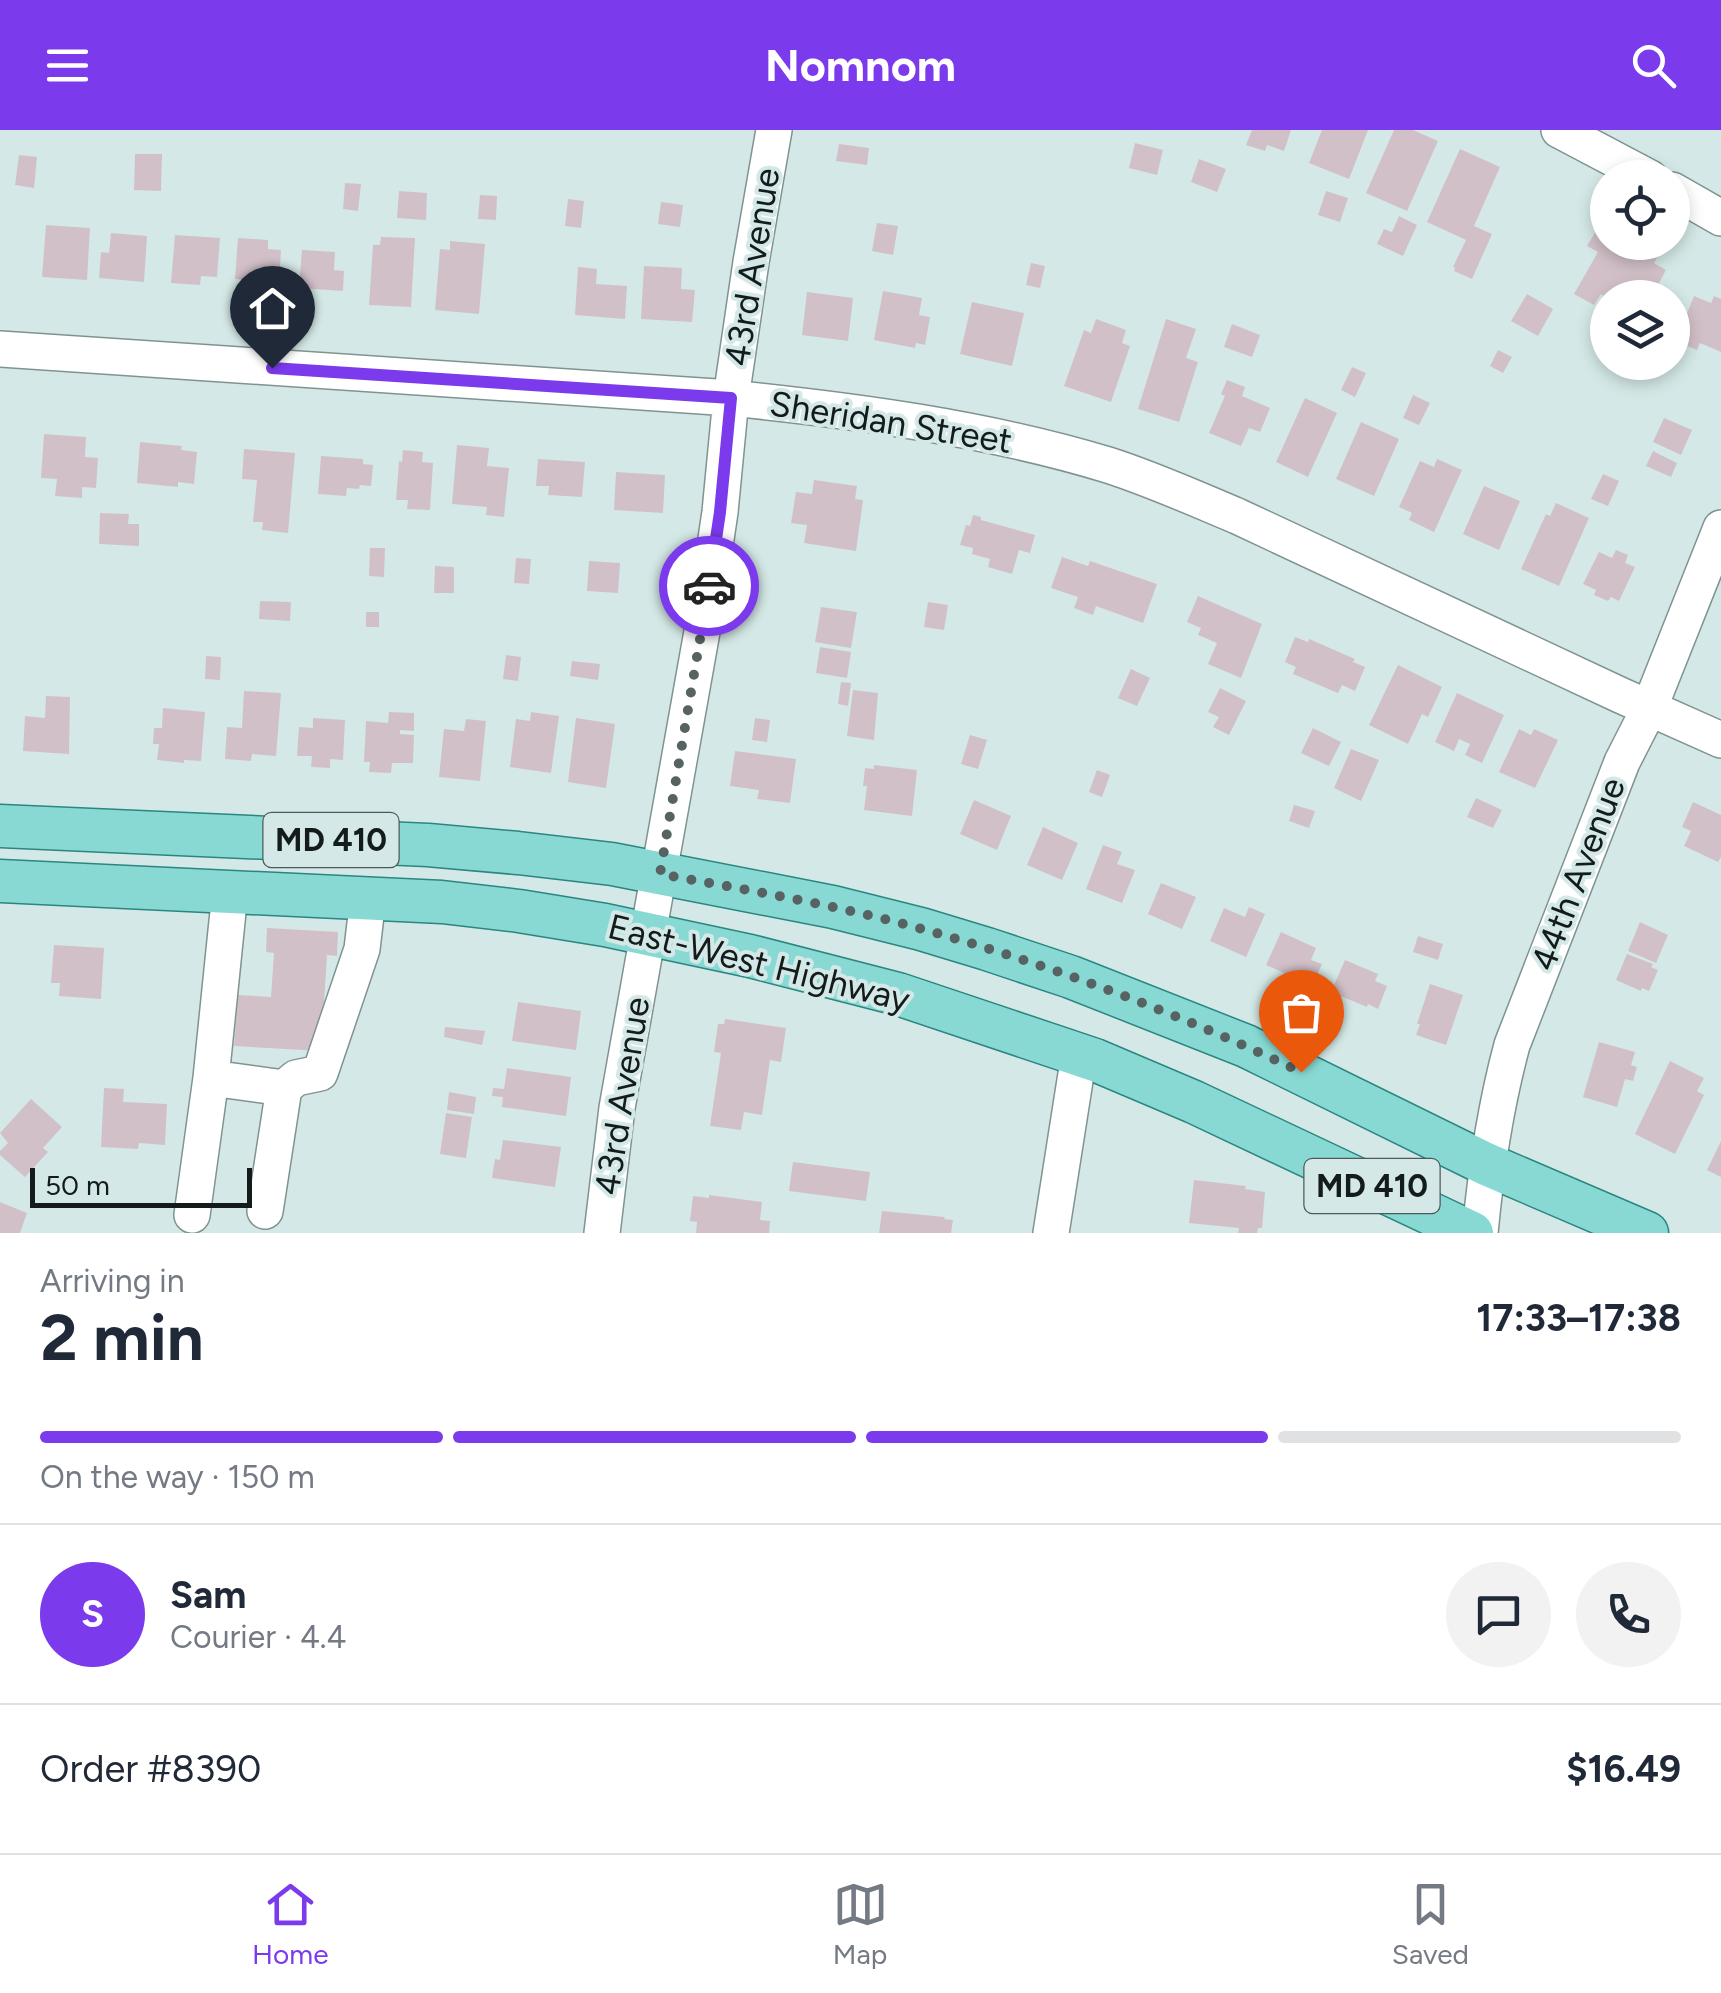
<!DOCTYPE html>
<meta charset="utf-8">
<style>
body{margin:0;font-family:Figtree,sans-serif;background:#f2f2f3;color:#1f2937;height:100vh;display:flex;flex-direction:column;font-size:38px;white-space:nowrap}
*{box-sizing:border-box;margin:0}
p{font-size:32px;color:#747a83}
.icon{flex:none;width:55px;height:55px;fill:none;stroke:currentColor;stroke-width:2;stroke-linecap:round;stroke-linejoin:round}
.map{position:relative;height:1103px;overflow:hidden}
.side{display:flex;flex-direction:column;background:#fff;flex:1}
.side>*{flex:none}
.controls{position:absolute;left:1590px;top:30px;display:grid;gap:20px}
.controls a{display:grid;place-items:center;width:100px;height:100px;border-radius:50%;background:#fff;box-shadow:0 5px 15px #0003;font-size:50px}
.scale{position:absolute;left:30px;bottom:25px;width:222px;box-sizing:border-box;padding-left:10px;border:5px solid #141b1b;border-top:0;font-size:28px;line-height:35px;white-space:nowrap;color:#141b1b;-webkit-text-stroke:8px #d4e9e7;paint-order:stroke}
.pin{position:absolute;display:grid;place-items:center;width:85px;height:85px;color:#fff;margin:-102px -42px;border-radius:50% 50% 50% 0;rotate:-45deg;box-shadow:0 0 10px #0007}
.pin .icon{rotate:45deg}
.courier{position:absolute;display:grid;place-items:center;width:100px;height:100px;margin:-50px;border:8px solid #7c3aed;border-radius:50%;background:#fff;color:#222;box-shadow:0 2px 12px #0007}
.head em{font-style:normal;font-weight:700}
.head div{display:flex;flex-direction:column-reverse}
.head{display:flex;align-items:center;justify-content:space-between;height:170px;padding:0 40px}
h1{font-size:65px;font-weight:700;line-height:75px}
.bar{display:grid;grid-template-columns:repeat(4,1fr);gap:15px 10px;align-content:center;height:120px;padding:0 40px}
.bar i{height:12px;border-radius:8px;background:#e0e1e3}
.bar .active{background:#7c3aed}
.bar p{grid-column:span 4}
.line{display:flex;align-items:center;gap:25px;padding:0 40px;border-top:2px solid #e0e1e3}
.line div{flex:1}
.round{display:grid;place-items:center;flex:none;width:105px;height:105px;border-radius:52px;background:#f2f2f3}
header{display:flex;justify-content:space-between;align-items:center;height:130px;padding:0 40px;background:#7c3aed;color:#fff;font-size:45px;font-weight:700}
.tab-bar{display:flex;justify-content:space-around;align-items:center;height:140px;border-top:2px solid #e0e1e3;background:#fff;font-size:28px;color:#747a83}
.tab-bar a{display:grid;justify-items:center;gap:5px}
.tab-bar .active{color:#7c3aed}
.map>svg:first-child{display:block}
</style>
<header><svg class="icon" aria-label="menu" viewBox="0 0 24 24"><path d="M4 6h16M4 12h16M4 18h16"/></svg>Nomnom<svg class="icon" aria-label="search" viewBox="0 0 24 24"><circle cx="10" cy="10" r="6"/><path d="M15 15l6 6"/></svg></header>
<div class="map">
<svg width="1721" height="1103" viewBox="0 0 1721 1103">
<rect width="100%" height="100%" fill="#d4e9e7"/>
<!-- building -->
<path fill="#d2c0c8" d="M1252 0H1291L1284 21 1267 15 1265 21 1246 15Z
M1322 0H1368L1349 49 1309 33Z
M1394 0H1413L1438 11 1407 81 1366 63Z
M1135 13 1163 20 1157 45 1129 38Z
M839 14 869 18 867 35 836 31Z
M1460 19 1500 37 1474 96 1492 104 1472 149 1454 141 1455 138 1453 137 1466 110 1427 92Z
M135 24H162L161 61 134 60Z
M19 25 37 27 34 58 15 55Z
M1199 29 1226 39 1217 62 1191 52Z
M345 53 361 54 358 81 343 79Z
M399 61 427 63 426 90 397 88Z
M1326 61 1348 68 1340 92 1318 85Z
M480 65 497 66 496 90 478 89Z
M568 69 584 71 581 98 565 96Z
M661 72 683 75 680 97 658 94Z
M1399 86 1417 95 1403 126 1377 114 1384 99 1392 102Z
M1603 89 1608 92V112H1645L1661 121 1654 133 1666 140 1651 168H1606L1601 164 1594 175 1574 164 1598 122 1587 116Z
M877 93 898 96 893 125 872 121Z
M46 95 90 98 87 150 42 147Z
M111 103 147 106 144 152 99 148 101 122 109 123Z
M175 105 220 108 217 147 201 146 200 155 171 153Z
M381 107 415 108 411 177 369 175 373 115H380Z
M238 108 268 110V119L281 120 279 152 235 149Z
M450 111 485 114 479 184 435 180 440 119 450 120Z
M302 120 335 122 334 140 344 141 343 161 299 158Z
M1031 133 1045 136 1040 158 1026 155Z
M644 136 682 138 681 159 695 160 692 192 641 189Z
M578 137 597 139 596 154 627 156 625 189 575 185Z
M883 161 922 168 919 185 930 187 925 215 916 213 915 218 874 210Z
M807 162 853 168 848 211 802 205Z
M1527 164 1553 179 1538 206 1511 191Z
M1694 166 1711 173 1714 166 1721 169V222L1700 213 1697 220 1676 211Z
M972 172 1024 183 1012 236 960 224Z
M1096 189 1126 200 1122 213 1130 216 1111 272 1064 256 1084 200 1091 203Z
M1166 189 1196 199 1186 228 1198 232 1179 292 1138 279Z
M1232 194 1260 205 1252 227 1224 217Z
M1498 220 1512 227 1503 243 1490 236Z
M1352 237 1366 243 1355 267 1341 260Z
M1227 250 1245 257 1242 266 1270 278 1260 302 1249 298 1241 316 1209 303 1225 266 1221 264Z
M1413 265 1430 273 1419 295 1403 288Z
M1305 268 1337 283 1308 347 1276 332Z
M1664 288 1692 300 1681 325 1653 312Z
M1361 292 1399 309 1374 366 1336 349Z
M44 304 86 307 85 327 98 328 96 358 82 357V368L55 366 57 349 41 348Z
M140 312 182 316 181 320 197 322 194 354 178 352V357L137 353Z
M457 315 489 318 487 336 509 338 504 387 486 385 487 377 452 374Z
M244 319 295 323 288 403 262 400 263 392H253L257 350 242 349Z
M403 320 423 322 422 332 433 333 430 380 407 379 408 370H396L399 331 402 332Z
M1653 321 1677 333 1671 347 1646 336Z
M321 326 363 329V334L373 335 371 356 360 355 359 359 347 358 346 366 318 364Z
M538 329 585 332 582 367 548 365 549 356H536Z
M1437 329 1462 340 1434 402 1409 390 1412 383 1399 377 1420 331 1434 337Z
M616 342 665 345 663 383 614 380Z
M1603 344 1619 351 1608 376 1591 369Z
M814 350 857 356 855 369 863 370 856 421 804 413 807 395 791 393 796 362 812 364Z
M1484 356 1520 371 1499 420 1463 404Z
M1556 373 1589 388 1559 456 1521 439 1546 384 1550 386Z
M100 383 129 384 128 394H139V416L99 414Z
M973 385 981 387V390L1035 405 1030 423 1019 420 1012 444 988 437 990 429 972 424 973 418 960 415 966 395 970 396Z
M370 418H385L384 447 369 446Z
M1616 420 1628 425 1625 433 1635 437 1619 471 1611 467 1608 471 1594 465 1596 460 1583 454 1599 422 1612 428Z
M1062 427 1088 436 1090 431 1157 454 1143 493 1096 476 1093 485 1074 478 1078 467 1051 458Z
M516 428 531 429 529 454 514 453Z
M589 431 620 433 618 463 587 461Z
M435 436 454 437V463H434Z
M1198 466 1262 494 1241 548 1208 534 1217 513 1198 505 1201 498 1187 492Z
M260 471 291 472 290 491 259 489Z
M928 472 948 475 944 500 924 497Z
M821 477 857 482 851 518 815 512Z
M366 482H379V497H366Z
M1295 507 1308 512 1309 509 1355 529 1353 532 1365 537 1355 561 1342 555 1338 563 1293 544 1296 537 1285 532Z
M820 517 851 522 847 548 816 543Z
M506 525 521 527 518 551 503 549Z
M206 526 221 527 220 550 205 549Z
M572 531 600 534 598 550 570 546Z
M1398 535 1442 557 1428 587 1422 584 1408 614 1369 595Z
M1131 539 1150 548 1137 576 1118 568Z
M841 552 851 553 848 576 838 574Z
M1220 558 1246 571 1229 605 1213 597 1219 587 1208 582Z
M853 560 878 563 874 610 847 606Z
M244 561 281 563 276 626 252 624 251 631 225 629 227 597 242 598Z
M1457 563 1504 585 1482 633 1465 625 1470 614 1459 609 1454 621 1435 612Z
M46 566 70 567 69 624 23 621 25 586 45 588Z
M163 578 205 582 201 631 184 630V633L157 630 159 614H153L154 598H162Z
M389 582 414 583V601L400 600V604L414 605 413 633H392L391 643 369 642 370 632H364L366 591 388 593Z
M531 582 559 586 551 643 510 637 516 589 530 591Z
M313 588 345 590 343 630 330 629V638L311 637 312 626H297L299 597 313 598Z
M576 588 615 594 606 658 568 652Z
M755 588 770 590 767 612 752 610Z
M466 589 486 591 480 651 439 647 444 599 464 601Z
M1313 598 1341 612 1329 636 1301 623Z
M1519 599 1531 605 1534 599 1558 610 1535 658 1499 642Z
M970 605 987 610 978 639 961 634Z
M1351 619 1379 630 1361 671 1334 658Z
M735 621 796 629 790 673 757 669 759 660 730 656Z
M874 635 917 640 912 686 864 680 867 656H863L865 638 874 639Z
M1097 640 1110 645 1102 667 1089 662Z
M1476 668 1502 680 1493 698 1467 687Z
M974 670 1011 686 997 720 960 704Z
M1693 672 1721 685V727L1718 732 1684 716 1691 701 1682 697Z
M1294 675 1315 681 1309 698 1289 691Z
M1043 697 1078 713 1062 750 1027 735Z
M1103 715 1122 722 1117 734 1135 740 1122 773 1086 759Z
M1161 753 1196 767 1182 799 1148 784Z
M1249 777 1265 784 1246 827 1210 811 1224 778 1245 787Z
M1640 792 1668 805 1656 833 1628 821Z
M267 798 338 802 337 826 327 825 321 921 234 916 238 865 271 867 274 823 266 822Z
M1281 802 1316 818 1311 830 1322 834 1313 853 1303 848 1302 851 1266 835Z
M1418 806 1443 814 1438 830 1413 822Z
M54 815 104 818 101 869 59 866 60 853H51Z
M1627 824 1653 834 1651 837 1658 840 1649 861 1642 858 1641 861 1616 850Z
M1345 830 1378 844 1375 851 1387 856 1378 879 1368 874 1367 877 1331 862Z
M1430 854 1463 865 1446 915 1416 905 1420 894H1417Z
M518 872 581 881 576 920 512 911Z
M725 889 786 898 781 932 770 930 762 985 744 982 741 1000 710 996 721 923 714 922 718 894H724Z
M445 897 485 901 482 915 444 907Z
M1599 912 1635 922 1631 935 1637 937 1633 951 1625 949 1617 977 1583 967Z
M1670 931 1704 948 1697 961 1704 965 1675 1024 1635 1004Z
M507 938 571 947 566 986 502 977 503 967 492 966 493 958 504 959Z
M104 958 124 959 123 972 167 974 165 1015 139 1013 138 1019 101 1017Z
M449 962 476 967 474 984 447 980Z
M31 969 62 997 43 1018 48 1022 25 1047 0 1025V1021L8 1013 0 1003Z
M446 983 472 987 466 1028 440 1024Z
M503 1010 561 1017 555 1057 492 1048 495 1029 500 1030Z
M1721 1011V1047L1707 1040Z
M793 1032 870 1042 866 1071 789 1061Z
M1194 1050 1246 1056 1245 1059 1265 1062 1262 1098H1258L1257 1103H1238L1239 1098 1189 1093Z
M709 1065 762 1072 760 1090 770 1091 769 1103H696L697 1092 690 1091 693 1066 709 1068Z
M0 1072 27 1083 20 1103H0Z
M882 1081 945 1087 944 1089 953 1090 951 1103H879Z"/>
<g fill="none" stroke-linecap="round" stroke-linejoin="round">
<defs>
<path id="minor" d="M1559 0 1650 48
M1672 60 1721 88
M0 219 731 268C857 281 986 298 1108 335 1152 349 1194 368 1237 386L1620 565 1721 610
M211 948 230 762
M265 1081 284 958 296 948 320 943 362 819 368 768
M192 1085 211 948 284 958
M602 1103 617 978 703 496 720 382 731 268 751 132 774 0
M1051 1103 1079 925
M1480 1103C1486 1039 1495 978 1512 915L1622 632 1649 579 1721 398"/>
<path id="major" d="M0 696 428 715 518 723 612 734 833 777 921 799 987 819 1071 847 1246 916 1486 1034 1647 1103
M0 751 442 772 519 781 605 795 750 826 898 864 1095 930 1194 972 1472 1103"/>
</defs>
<!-- minor casing -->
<use href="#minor" stroke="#7f9391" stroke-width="38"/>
<!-- major casing -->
<use href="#major" stroke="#2b8680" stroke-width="45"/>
<!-- minor -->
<use href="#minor" stroke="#fff" stroke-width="35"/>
<!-- major -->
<use href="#major" stroke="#88d9d3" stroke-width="42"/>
</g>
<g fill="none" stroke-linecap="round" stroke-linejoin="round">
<!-- done -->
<path stroke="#576362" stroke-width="10" stroke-dasharray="0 18" d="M709 456 660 744C748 760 836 775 922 799 1051 835 1180 884 1301 942"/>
<!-- route -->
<path stroke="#7c3aed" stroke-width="12" d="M272 238 731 268 720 382 709 456"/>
</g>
<g text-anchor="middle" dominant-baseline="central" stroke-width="8" stroke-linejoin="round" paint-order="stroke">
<!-- shield labels -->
<g fill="#d4e9e7" stroke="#4e5958" stroke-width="2.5">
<rect x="263.5" y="683" width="135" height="54" rx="8"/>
<rect x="1304.5" y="1029" width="135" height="54" rx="8"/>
</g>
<g font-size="32" font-weight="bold" fill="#141b1b">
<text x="331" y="710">MD 410</text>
<text x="1372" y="1056">MD 410</text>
</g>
<!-- street labels -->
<g font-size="35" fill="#141b1b" stroke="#d4e9e7">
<text transform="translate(752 137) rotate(-81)">43rd Avenue</text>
<text transform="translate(891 292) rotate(9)">Sheridan Street</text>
<text transform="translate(1578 744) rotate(-69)">44th Avenue</text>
<text transform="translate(759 833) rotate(14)">East-West Highway</text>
<text transform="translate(622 966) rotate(-81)">43rd Avenue</text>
</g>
</g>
</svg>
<div class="controls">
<a><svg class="icon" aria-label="locate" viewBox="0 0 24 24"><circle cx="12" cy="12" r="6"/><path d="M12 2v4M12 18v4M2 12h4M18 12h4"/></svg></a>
<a><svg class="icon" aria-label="layers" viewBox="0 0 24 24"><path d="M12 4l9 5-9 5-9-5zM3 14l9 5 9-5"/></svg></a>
</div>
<div class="scale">50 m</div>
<div class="pin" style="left:1301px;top:942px;background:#ea580c"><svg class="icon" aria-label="bag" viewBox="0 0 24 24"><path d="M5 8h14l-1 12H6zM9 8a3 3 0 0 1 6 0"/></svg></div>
<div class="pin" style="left:272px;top:238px;background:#1f2937"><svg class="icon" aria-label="home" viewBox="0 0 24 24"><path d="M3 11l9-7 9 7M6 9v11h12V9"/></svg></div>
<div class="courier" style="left:709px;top:456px"><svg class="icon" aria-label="car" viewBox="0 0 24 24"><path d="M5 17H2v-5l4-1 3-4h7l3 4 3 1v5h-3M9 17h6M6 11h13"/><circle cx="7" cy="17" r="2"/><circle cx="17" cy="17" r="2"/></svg></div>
</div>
<section class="side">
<div class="head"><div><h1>2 min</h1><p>Arriving in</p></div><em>17:33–17:38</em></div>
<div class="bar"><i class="active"></i><i class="active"></i><i class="active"></i><i></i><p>On the way · 150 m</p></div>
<div class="line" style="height:180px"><b class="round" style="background:#7c3aed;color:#fff">S</b><div><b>Sam</b><p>Courier · 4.4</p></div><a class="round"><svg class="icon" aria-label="chat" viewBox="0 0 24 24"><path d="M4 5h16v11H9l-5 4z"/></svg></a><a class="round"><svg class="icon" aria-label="phone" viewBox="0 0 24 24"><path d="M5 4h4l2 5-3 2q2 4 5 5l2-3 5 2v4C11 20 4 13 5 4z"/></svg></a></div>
<div class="line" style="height:130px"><div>Order #8390</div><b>$16.49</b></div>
</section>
<nav class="tab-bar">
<a class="active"><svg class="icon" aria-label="home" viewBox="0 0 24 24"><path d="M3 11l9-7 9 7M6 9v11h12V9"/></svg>Home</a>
<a><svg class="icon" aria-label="map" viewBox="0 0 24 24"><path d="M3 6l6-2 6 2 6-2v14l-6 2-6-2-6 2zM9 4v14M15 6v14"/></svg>Map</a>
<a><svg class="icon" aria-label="saved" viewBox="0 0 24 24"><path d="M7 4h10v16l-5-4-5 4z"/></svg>Saved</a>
</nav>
